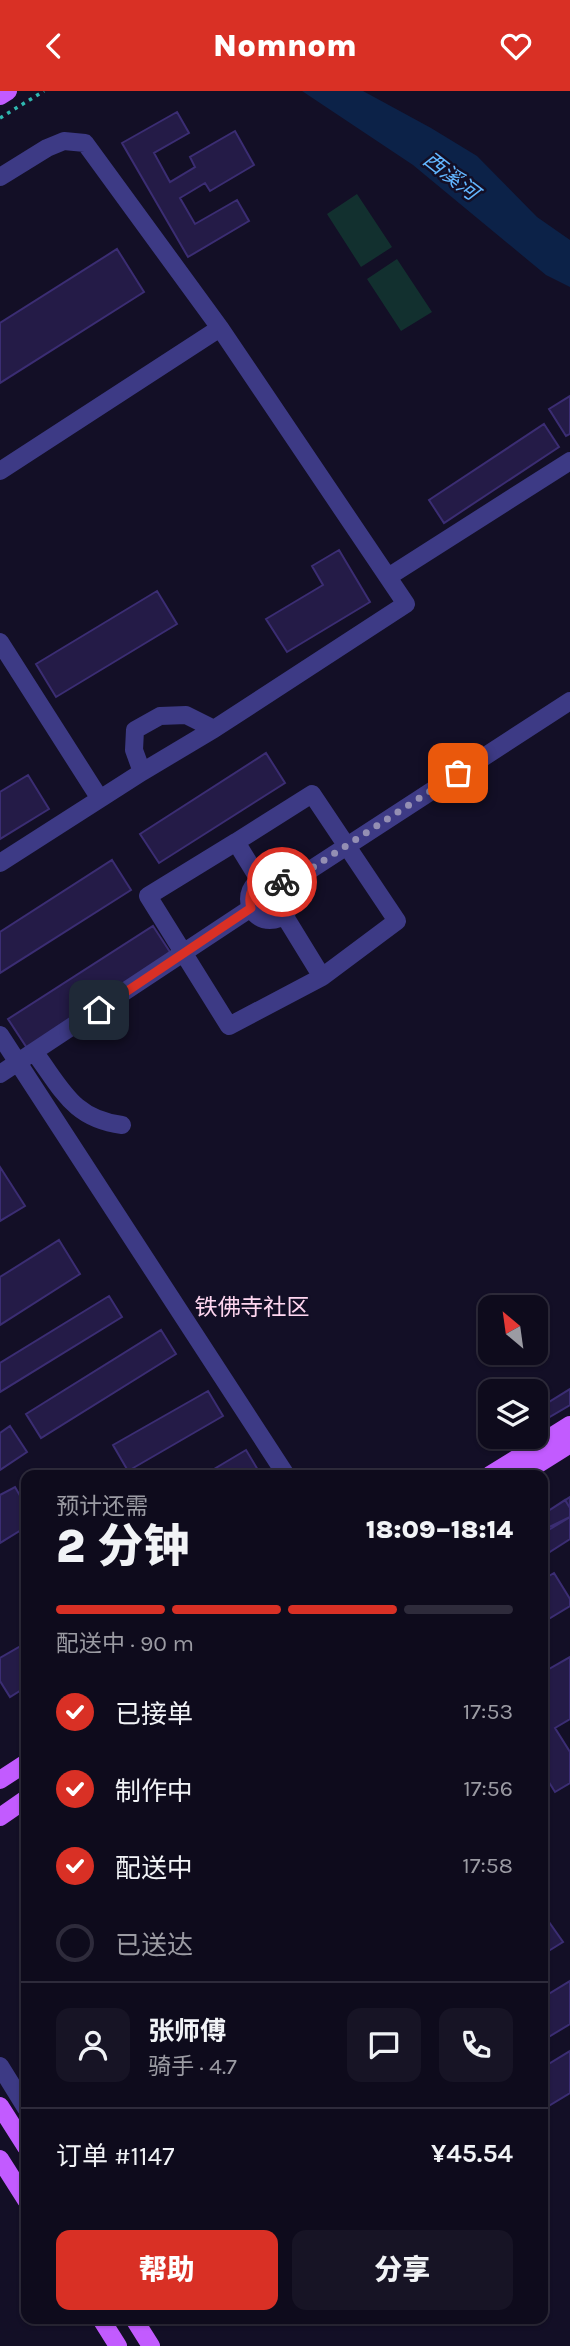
<!DOCTYPE html>
<html lang="zh">
<meta charset="utf-8">
<style>
body{margin:0;font-family:Karla,"Noto Sans SC",sans-serif;background:#171425;color:#f1f3f6;height:100vh;display:flex;flex-direction:column;font-size:26px;white-space:nowrap}
*{box-sizing:border-box;margin:0}
p{font-size:23px;color:#9b9ba3}
.icon{flex:none;width:38px;height:38px;fill:none;stroke:currentColor;stroke-width:2;stroke-linecap:round;stroke-linejoin:round}
.map{position:relative;flex:1;overflow:hidden}
.details{position:absolute;left:21px;top:1379px;width:527px;height:854px;display:flex;flex-direction:column;background:#0e0b1c;border-radius:14px;box-shadow:0 2px 5px #0004,0 0 0 2px #2e2b3b}
.details>*{flex:none}
.needle{width:46px;rotate:331deg}
.buttons{position:absolute;left:478px;top:1204px;display:grid;gap:14px}
.buttons a{display:grid;place-items:center;width:70px;height:70px;border-radius:14px;background:#0e0b1c;box-shadow:0 2px 5px #0004,0 0 0 2px #2e2b3b;font-size:35px}
.pin{position:absolute;display:grid;place-items:center;width:60px;height:60px;color:#fff;margin:-30px;border-radius:14px;box-shadow:0 4px 10px #0006}
.courier{position:absolute;display:grid;place-items:center;width:70px;height:70px;margin:-35px;border:5px solid #d93025;border-radius:50%;background:#fff;color:#222;box-shadow:0 2px 9px #0007}
.headline em{font-style:normal;font-weight:800}
.headline div{display:flex;flex-direction:column-reverse}
.headline{display:flex;align-items:center;justify-content:space-between;height:119px;padding:0 35px}
h1{font-size:46px;font-weight:800;line-height:52px}
.bar{display:grid;grid-template-columns:repeat(4,1fr);gap:10px 7px;align-content:center;height:84px;padding:0 35px}
.bar i{height:9px;border-radius:5px;background:#2e2b3b}
.bar .active{background:#d93025}
.bar p{grid-column:span 4}
.line{display:flex;align-items:center;gap:18px;padding:0 35px;border-top:2px solid #2e2b3b}
.line div{flex:1}
.round{display:grid;place-items:center;flex:none;width:74px;height:74px;border-radius:14px;background:#171425}
ol{padding:0 35px;list-style:none}
li{display:flex;align-items:center;gap:21px;height:77px}
li p{margin-inline-start:auto}
li .icon{padding:7px;border-radius:50%;background:#d93025;color:#fff;stroke-width:4}
li:last-child{color:#9b9ba3}
li i{width:38px;height:38px;border:4px solid #2e2b3b;border-radius:50%}
.cta{display:flex;gap:14px;margin-top:auto;padding:14px 35px}
.cta a{flex:1;height:80px;border-radius:14px;background:#d93025;color:#fff;font-size:28px;font-weight:800;line-height:80px;text-align:center}
.cta a+a{background:#171425;color:#f1f3f6}
header{display:flex;justify-content:space-between;align-items:center;height:91px;padding:0 35px;background:#d93025;color:#fff;font-size:32px;font-weight:800}
.map>svg:first-child{display:block}
</style>
<header><svg class="icon" aria-label="back" viewBox="0 0 24 24"><path d="M15 5l-7 7 7 7"/></svg>Nomnom<svg class="icon" aria-label="heart" viewBox="0 0 24 24"><path d="M12 20l-8-8c-3-5 5-10 8-4 3-6 11-1 8 4z"/></svg></header>
<div class="map">
<svg width="570" height="2255" viewBox="0 0 570 2255">
<rect width="100%" height="100%" fill="#130f26"/>
<!-- green -->
<path fill="#12302f" d="M357 103 392 156 361 176 327 123Z
M397 168 432 221 401 240 367 188Z"/>
<!-- water -->
<path fill="#0c2248" d="M302 0H363L431 37 477 65 537 126 570 149V196L546 184 413 74Z"/>
<!-- building -->
<path fill="#241b47" stroke="#3b2d73" stroke-width="2" d="M177 21 189 42 154 62 170 91 195 76 190 66 235 40 254 74 210 100 205 92 180 107 195 133 237 109 249 130 188 166 122 52Z
M117 158 144 201 0 292V232Z
M570 305V343L566 345 549 318Z
M544 333 559 356 444 432 429 409Z
M339 459 370 511 287 561 266 528 323 494 312 475Z
M157 500 177 533 56 606 36 573Z
M266 662 285 692 159 772 140 743Z
M28 684 49 718 0 748V701Z
M112 769 131 799 0 882V841Z
M153 835 172 864 27 957 8 928Z
M0 1076 25 1115 0 1130Z
M59 1149 80 1183 0 1234V1186Z
M109 1205 122 1226 0 1301V1272Z
M161 1239 176 1263 41 1347 26 1323Z
M570 1298V1314L536 1334V1319Z
M208 1300 223 1325 128 1380 113 1354Z
M10 1335 27 1361 0 1379V1342Z
M500 1346H516L504 1353Z
M500 1346H516L504 1353Z
M246 1359 261 1384H204Z
M15 1396 26 1415V1436L0 1452V1404Z
M570 1406V1426L543 1439 542 1424Z
M565 1409 570 1417V1426L543 1439 542 1424Z
M570 1426V1448L542 1466V1443Z
M554 1482 570 1508V1515L542 1532V1489Z
M26 1552V1596L10 1606 0 1590V1567Z
M570 1566V1628L555 1637 570 1661V1692L555 1701 542 1680V1582Z
M542 1821 563 1851 542 1864Z
M570 1890V1933L542 1950V1907Z
M570 1960V2002L542 2019V1977Z"/>
<g fill="none" stroke-linecap="round" stroke-linejoin="round">
<!-- path -->
<path stroke="#2fb8b0" stroke-width="3.5" stroke-dasharray="3.5 5" stroke-linecap="butt" d="M0 27 44 0"/>
<!-- minor -->
<path stroke="#3d3a85" stroke-width="18" d="M0 86 47 57 64 50 85 52 220 237 406 513 214 638 142 681 0 772
M0 380 220 237
M388 486 570 370
M0 551 100 708
M142 681 134 659 135 639 160 625 186 624 214 638
M236 751 312 703 397 830 322 886 284 824
M249 808a21 21 0 1 1 42 0a21 21 0 1 1-42 0Z
M260 790 236 751 148 805 229 935 322 886
M287 794 570 610
M0 944 286 1384
M35 962C62 998 73 1028 122 1034
M0 983 251 817
M0 1975 26 2017"/>
<!-- major -->
<path stroke="#c25bff" stroke-width="18" d="M0 5 8 0
M490 1384 570 1334
M521 1384 570 1353
M0 1689 26 1672
M0 1726 26 1708
M0 2015 26 2056
M0 2068 26 2109
M101 2228 118 2255
M134 2228 151 2255"/>
</g>
<g fill="none" stroke-linecap="round" stroke-linejoin="round">
<!-- done -->
<path stroke="#948fb3" stroke-width="7" stroke-dasharray="0 12.6" d="M282 791 286 794 458 682"/>
<!-- route -->
<path stroke="#d93025" stroke-width="9" d="M99 919 251 817C245 796 263 781 282 791"/>
</g>
<g text-anchor="middle" dominant-baseline="central" stroke-width="5" stroke-linejoin="round" paint-order="stroke">
<!-- water labels -->
<g font-size="21" font-style="italic" fill="#62b6ff" stroke="#130f26">
<text transform="translate(451 85) rotate(38)">西溪河</text>
</g>
<!-- quarter labels -->
<g font-size="23" fill="#ffd6f0" stroke="#130f26">
<text x="252" y="1216">铁佛寺社区</text>
</g>
</g>
</svg>
<div class="buttons">
<a><svg class="needle" viewBox="-14 -14 28 28"><path d="M0-13l5 13h-10z" fill="#e53935"/><path d="M0 13l5-13h-10z" fill="#9b9ba3"/></svg></a>
<a><svg class="icon" aria-label="layers" viewBox="0 0 24 24"><path d="M12 4l9 5-9 5-9-5zM3 14l9 5 9-5"/></svg></a>
</div>
<div class="pin" style="left:458px;top:682px;background:#ea580c"><svg class="icon" aria-label="bag" viewBox="0 0 24 24"><path d="M5 8h14l-1 12H6zM9 8a3 3 0 0 1 6 0"/></svg></div>
<div class="pin" style="left:99px;top:919px;background:#1f2937"><svg class="icon" aria-label="home" viewBox="0 0 24 24"><path d="M3 11l9-7 9 7M6 9v11h12V9"/></svg></div>
<div class="courier" style="left:282px;top:791px"><svg class="icon" aria-label="bike" viewBox="0 0 24 24"><circle cx="6" cy="16" r="4"/><circle cx="18" cy="16" r="4"/><path d="M6 16l4-8h5l3 8M10 8l3 8H6M13 5h3"/></svg></div>
<section class="details">
<div class="headline"><div><h1>2 分钟</h1><p>预计还需</p></div><em>18:09–18:14</em></div>
<div class="bar"><i class="active"></i><i class="active"></i><i class="active"></i><i></i><p>配送中 · 90 m</p></div>
<ol>
<li><svg class="icon" aria-label="check" viewBox="0 0 24 24"><path d="M5 12l5 5 9-10"/></svg>已接单<p>17:53</p></li>
<li><svg class="icon" aria-label="check" viewBox="0 0 24 24"><path d="M5 12l5 5 9-10"/></svg>制作中<p>17:56</p></li>
<li><svg class="icon" aria-label="check" viewBox="0 0 24 24"><path d="M5 12l5 5 9-10"/></svg>配送中<p>17:58</p></li>
<li><i></i>已送达</li>
</ol>
<div class="line" style="height:126px"><a class="round"><svg class="icon" aria-label="person" viewBox="0 0 24 24"><circle cx="12" cy="8" r="4"/><path d="M4 21q1-7 8-7t8 7"/></svg></a><div><b>张师傅</b><p>骑手 · 4.7</p></div><a class="round"><svg class="icon" aria-label="chat" viewBox="0 0 24 24"><path d="M4 5h16v11H9l-5 4z"/></svg></a><a class="round"><svg class="icon" aria-label="phone" viewBox="0 0 24 24"><path d="M5 4h4l2 5-3 2q2 4 5 5l2-3 5 2v4C11 20 4 13 5 4z"/></svg></a></div>
<div class="line" style="height:91px"><div>订单 #1147</div><b>¥45.54</b></div>
<div class="cta"><a>帮助</a><a>分享</a></div>
</section>
</div>
